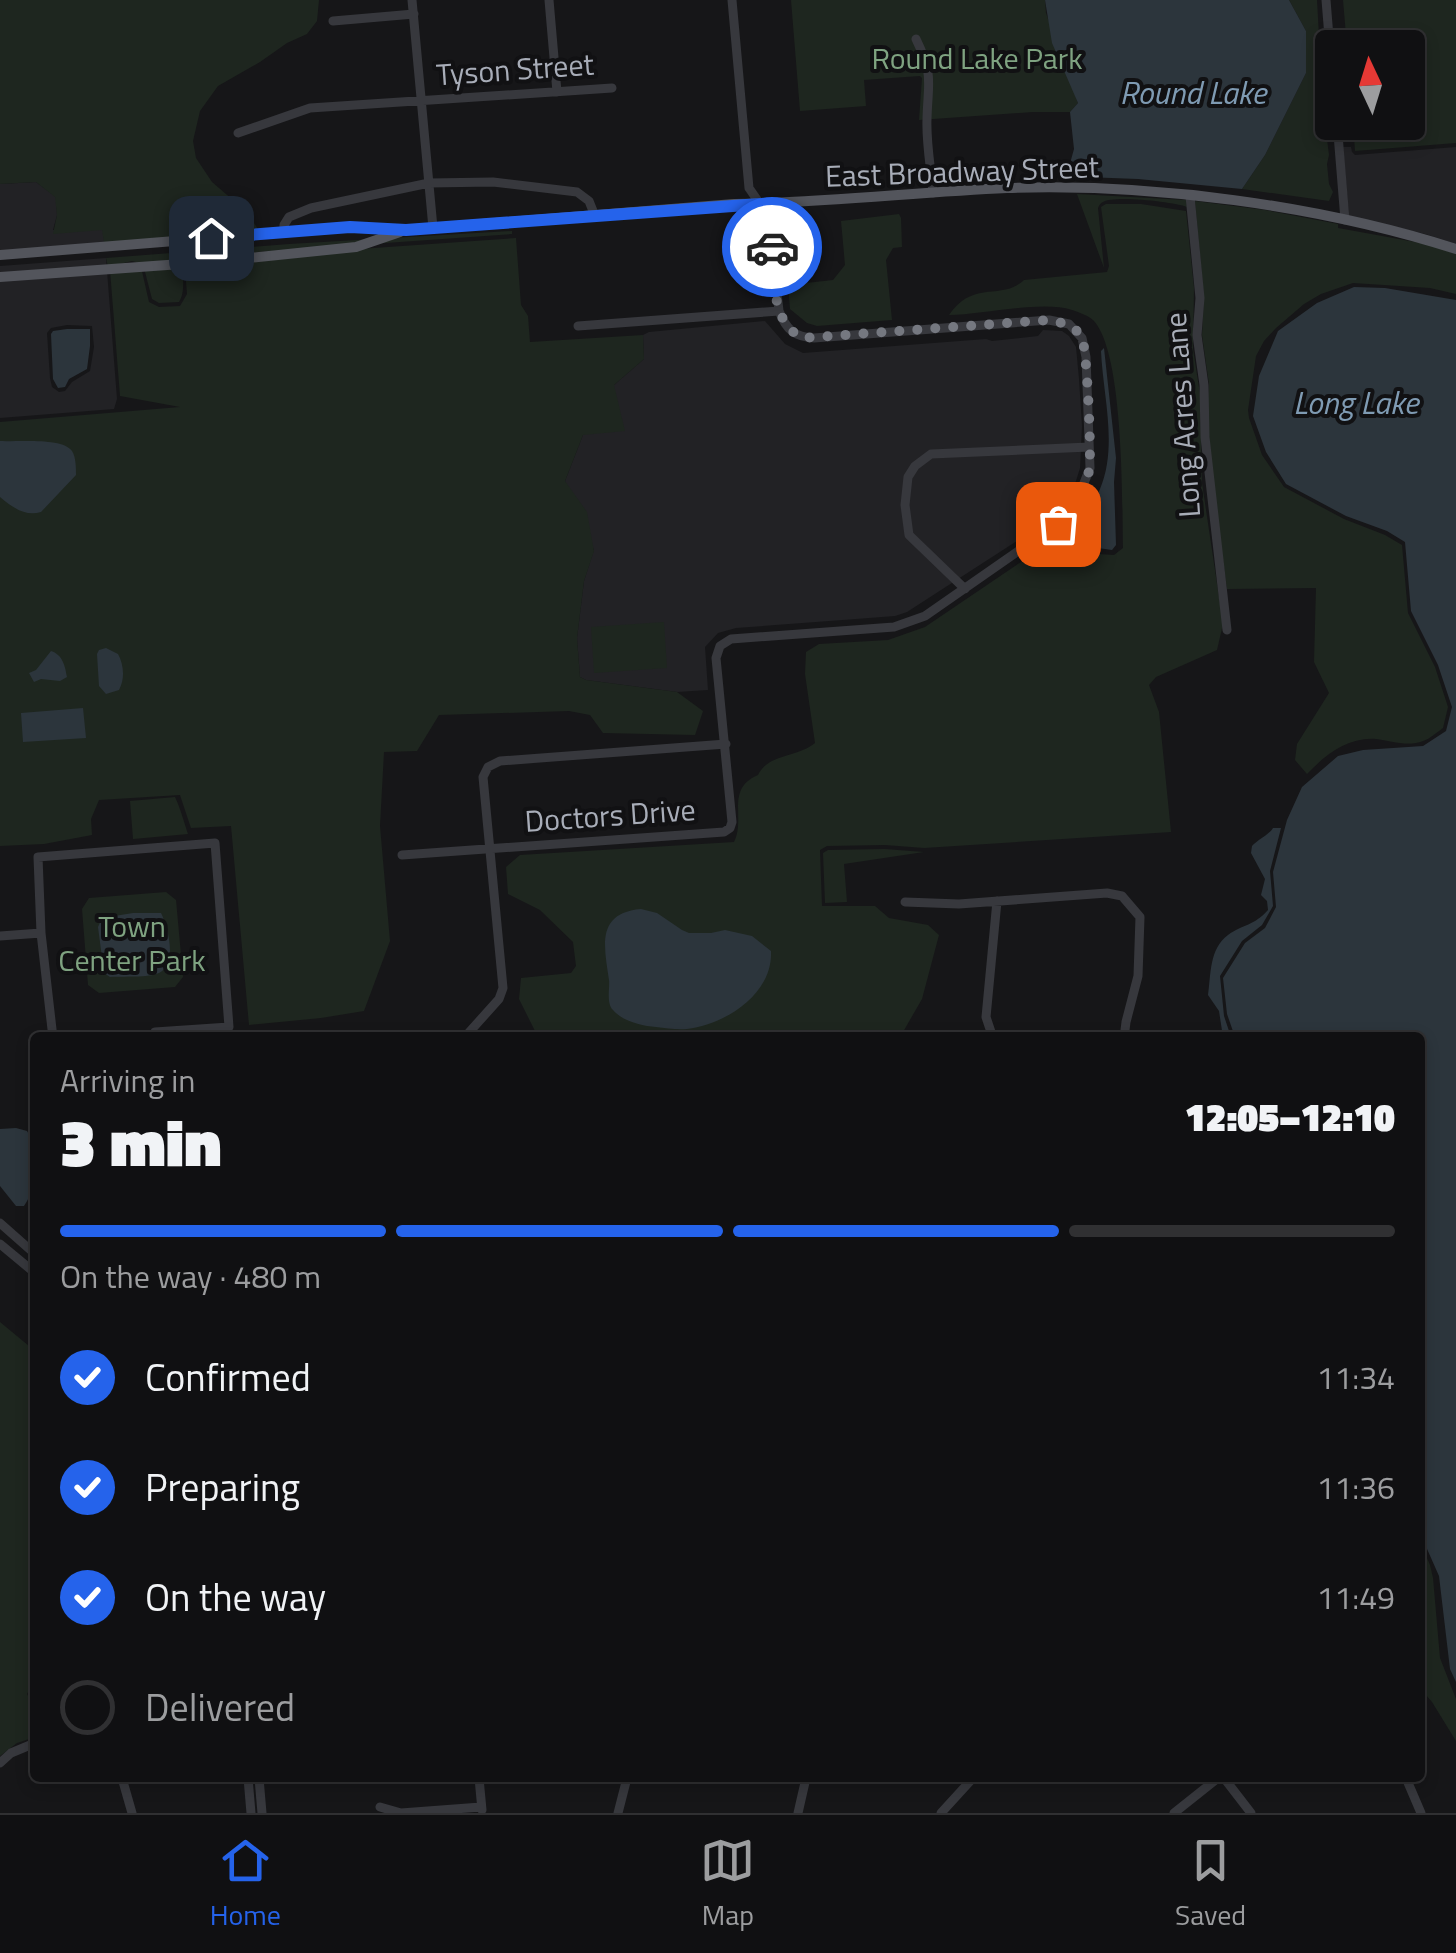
<!DOCTYPE html>
<meta charset="utf-8">
<style>
body{margin:0;font-family:"Titillium Web",sans-serif;background:#19191b;color:#f1f3f6;height:100vh;display:flex;flex-direction:column;font-size:38px;white-space:nowrap}
*{box-sizing:border-box;margin:0}
p{font-size:32px;color:#9c9d9f}
.icon{flex:none;width:55px;height:55px;fill:none;stroke:currentColor;stroke-width:2;stroke-linecap:round;stroke-linejoin:round}
.map{position:relative;flex:1;overflow:hidden}
.details{position:absolute;left:30px;top:1032px;width:1395px;height:750px;display:flex;flex-direction:column;background:#101012;border-radius:10px;box-shadow:0 5px 15px #0003,0 0 0 2px #303032}
.details>*{flex:none}
.needle{width:65px;rotate:356deg}
.fabs{position:absolute;left:1315px;top:30px;display:grid;gap:20px}
.fabs a{display:grid;place-items:center;width:110px;height:110px;border-radius:10px;background:#101012;box-shadow:0 5px 15px #0003,0 0 0 2px #303032;font-size:50px}
.pin{position:absolute;display:grid;place-items:center;width:85px;height:85px;color:#fff;margin:-42px;border-radius:20px;box-shadow:0 5px 15px #0006}
.courier{position:absolute;display:grid;place-items:center;width:100px;height:100px;margin:-50px;border:8px solid #2563eb;border-radius:50%;background:#fff;color:#222;box-shadow:0 2px 12px #0007}
.headline em{font-style:normal;font-weight:800}
.headline div{display:flex;flex-direction:column-reverse}
.headline{display:flex;align-items:center;justify-content:space-between;height:170px;padding:0 30px}
h1{font-size:65px;font-weight:800;line-height:75px}
.bar{display:grid;grid-template-columns:repeat(4,1fr);gap:15px 10px;align-content:center;height:120px;padding:0 30px}
.bar i{height:12px;border-radius:8px;background:#303032}
.bar .on{background:#2563eb}
.bar p{grid-column:span 4}
ol{padding:0 30px;list-style:none}
li{display:flex;align-items:center;gap:30px;height:110px}
li p{margin-inline-start:auto}
li .icon{padding:10px;border-radius:50%;background:#2563eb;color:#fff;stroke-width:4}
li:last-child{color:#9c9d9f}
li i{width:55px;height:55px;border:5px solid #303032;border-radius:50%}
.dock{display:flex;justify-content:space-around;align-items:center;height:140px;border-top:2px solid #303032;background:#101012;font-size:28px;color:#9c9d9f}
.dock a{display:grid;justify-items:center;gap:5px}
.dock .on{color:#2563eb}
.map>svg:first-child{display:block}
</style>
<div class="map">
<svg width="1456" height="1813" viewBox="0 0 1456 1813">
<rect width="100%" height="100%" fill="#161618"/>
<!-- built -->
<path fill="#222225" fill-rule="evenodd" d="M1343 147H1351L1352 152 1355 155 1456 147V244L1425 234 1349 216Z
M36 182 56 197 57 215 53 230H103L105 248 0 256V184Z
M106 258 117 399 114 409 0 418V266ZM67 325 92 326 94 347 90 371 72 382 65 391 59 392 52 387 50 378 47 333 51 328Z
M765 321 785 344 803 353 986 339 992 341 1038 336 1043 330 1062 331 1069 336 1076 347 1079 379 1082 426 1080 468 1076 481 1059 508 1046 522 907 612 895 616 856 619 736 628 718 633 705 647 708 690 677 692 586 680 580 677 577 638 584 581 594 550 565 481 583 435 614 385 644 359 643 335 649 332Z"/>
<!-- green -->
<path fill="#1e261f" d="M0 0H319L317 21 307 34 287 43 260 62 218 86 200 111 193 141 196 158 212 182 248 213 262 236 105 248 102 230 53 234 57 215 55 197 36 182 0 184Z
M791 0H1045L1046 13 1078 103 1070 112H1033L919 120 922 78 920 76 864 80 866 106 800 111Z
M1289 0H1317L1323 107 1329 155 1327 164 1329 184 1333 192 1329 201 1242 189 1265 155 1306 73V31Z
M1343 0H1456V143L1355 151 1353 123 1408 122V48L1347 47Z
M1077 194 1186 200 1187 207C1174 202 1114 195 1103 202 1100 203 1099 206 1098 208L1104 268Z
M1195 201 1265 210 1338 224V228L1426 244 1456 254V294L1430 288 1353 283 1321 294 1304 304 1276 328 1264 341 1256 356 1248 410 1249 418 1262 455 1284 487 1344 519 1385 535 1402 545 1408 613 1435 667 1448 707 1443 728C1437 732 1430 739 1423 741 1408 747 1391 741 1376 739 1348 737 1325 755 1307 774L1295 760 1297 744 1329 693 1314 662 1316 588 1227 589 1214 495 1207 412 1209 384 1202 335 1204 298Z
M1106 204H1141L1186 211 1194 288 1193 349 1200 394 1202 483 1223 624 1217 650 1156 677 1149 685 1159 712 1171 832 924 848 885 845 827 846 820 850 822 906H875L889 918 928 925 939 935 922 999 903 1032 887 1038 538 1037 519 999 521 978 571 973 576 966 573 942 540 910 508 894 506 867 520 855 734 842C746 818 725 789 758 775 769 753 797 758 815 743L805 674 806 652 819 644 888 640 925 627 1046 545 1057 541 1082 553 1114 555 1123 548C1122 501 1124 351 1093 320 1089 316 1078 312 1072 310 1041 300 984 315 949 315 973 279 1002 301 1024 280L1107 272 1109 266 1101 207Z
M899 214 901 218 902 247 893 248 886 260 892 320 817 326 807 323 790 309 788 285 833 280 845 265 841 221Z
M512 231V234L188 257C178 270 188 287 179 302L159 303 152 299 143 264 132 261 108 267 106 258 289 244Z
M516 238 521 305 528 316 530 342 643 335 644 359 614 385 625 431 583 435 565 481 587 512 594 551 584 581 577 638 580 677 586 680 677 692 703 711 695 735 603 733 590 715 569 711 439 715 417 751 384 752 380 826 390 941 364 1011 321 1018 249 1025 231 826 191 828 180 795 99 800 91 819 92 835 44 844 0 846V422L180 407 120 396 110 270 141 267 149 302 159 307 180 306 187 294 185 269 188 261Z
M664 622 667 668 594 673 591 627Z
M175 797C181 810 184 822 188 834L133 839 130 801Z
M885 849 924 852 844 864 847 902 825 903 823 853 828 850Z
M166 892 176 900 183 977 175 987 99 993 88 985 82 909 89 898Z
M0 1322 35 1351V1681L27 1694 35 1707V1737L17 1743 0 1756Z
M1420 1542 1430 1565 1433 1578 1440 1658 1456 1699V1741L1432 1702 1420 1688Z"/>
<!-- water -->
<path fill="#2c353c" d="M1045 0H1289L1306 31V73L1265 155 1242 189 1138 179 1085 177 1074 173 1069 167 1074 149 1070 112 1078 103 1052 43Z
M1354 287 1385 288 1456 300V1682L1450 1669 1439 1576 1420 1533V1038L1235 1037 1227 1014 1223 978 1245 943 1265 928 1276 907 1273 872 1287 820 1302 787 1338 756 1363 750 1423 746 1446 731 1452 707 1438 665 1411 611 1405 542 1387 531 1346 516 1286 484 1266 452 1253 416 1259 376 1278 331 1317 303Z
M67 329H90V346L87 369 69 379 65 387 58 388 53 379 51 334 53 331Z
M1104 348 1116 458 1114 482 1116 545 1112 550 1070 544 1067 541C1070 532 1074 530 1080 523 1089 513 1095 501 1100 489 1118 446 1103 396 1101 351Z
M0 441C16 442 63 437 72 451 76 457 76 468 76 475L41 512C25 517 12 507 0 497Z
M106 648 118 654C124 665 125 679 119 690L106 694 99 686 97 654 99 650Z
M51 651C63 655 65 666 67 677L60 681 41 679 34 682 29 673 36 670Z
M83 708 86 738 23 742 21 713Z
M1273 828H1281L1270 871 1273 906 1262 925 1242 941 1220 976 1224 1016 1231 1037H1223L1219 1011 1208 995C1211 975 1209 949 1228 935 1243 924 1254 926 1268 910L1267 901 1261 895 1265 879 1251 853 1252 846C1257 840 1271 833 1273 828Z
M641 909 657 913 682 930 689 933H711L725 930 752 936 771 951C773 994 726 1024 687 1029 677 1030 666 1028 656 1027 642 1026 622 1021 613 1010 606 1003 610 988 609 980 604 946 596 913 641 909Z
M133 913H161C168 927 178 964 159 973 149 978 122 976 110 977L104 973 98 927 102 918Z
M16 1128 27 1131C40 1151 38 1187 24 1206H16L0 1186V1129Z"/>
<g fill="none" stroke-linecap="round" stroke-linejoin="round">
<!-- minor -->
<path stroke="#37383d" stroke-width="9" d="M412 0 433 228
M549 0 557 92
M1326 0 1332 74
M333 21 414 14
M916 39C934 76 928 81 927 119 926 143 931 168 933 193
M1337 122 1345 220
M238 133 310 108 612 88
M1190 196 1200 298 1197 335 1204 385 1205 437 1227 630
M284 232V225L289 217 311 208 429 183 493 182 577 192 589 201 595 216
M578 326 779 311
M965 589 909 535 905 505 908 477 915 466 931 454 1089 447
M402 855 724 832 730 828 732 822 716 658 720 646 731 639 894 627 925 616 1057 524 1068 514 1078 498 1090 468 1086 357 1082 338 1069 324 1049 320 814 338C794 337 786 329 779 311L769 217 749 188 732 0
M905 902 959 904 1107 893 1122 896 1140 917 1138 976 1126 1022 1124 1038
M0 936 41 933
M53 1038 41 933 38 857 215 843 229 1027 155 1032V1038
M464 1038 499 999 503 988 483 777 488 767 500 761 726 744
M993 1038 986 1017 997 901
M0 1223 35 1254
M0 1244 35 1273
M0 1763 11 1753 35 1743
M122 1778 132 1813
M248 1778 251 1813
M259 1778 262 1813
M479 1778 482 1810
M1224 1778 1251 1813
M1406 1778 1421 1813
M380 1807 401 1813 481 1807
M618 1813 627 1778
M798 1813 806 1778
M941 1813 973 1778
M1174 1813 1218 1778"/>
<!-- major -->
<path stroke="#53555c" stroke-width="10" d="M0 255 350 227 406 230 734 204C825 203 916 192 1007 188 1152 183 1318 205 1456 249
M0 277 209 262 356 247 400 232"/>
</g>
<g fill="none" stroke-linecap="round" stroke-linejoin="round">
<!-- done -->
<path stroke="#757880" stroke-width="10" stroke-dasharray="0 18" d="M772 247C775 278 770 323 803 338L1049 320C1062 323 1075 325 1082 338 1087 349 1092 458 1089 471 1084 492 1073 509 1058 524"/>
<!-- route -->
<path stroke="#2563eb" stroke-width="12" d="M211 238 350 227 406 230 760 204 770 217 772 247"/>
</g>
<g text-anchor="middle" dominant-baseline="central" stroke-width="8" stroke-linejoin="round" paint-order="stroke">
<!-- park labels -->
<g font-size="30" fill="#7fa381" stroke="#111113">
<text x="977" y="58">Round Lake Park</text>
<text x="132" y="926">Town<tspan x="132" dy="34">Center Park</tspan></text>
</g>
<!-- street labels -->
<g font-size="30" fill="#a8adb8" stroke="#111113">
<text transform="translate(515 69) rotate(-4)">Tyson Street</text>
<text transform="translate(962 171) rotate(-2)">East Broadway Street</text>
<text transform="translate(1182 415) rotate(-94)">Long Acres Lane</text>
<text transform="translate(610 815) rotate(-4)">Doctors Drive</text>
</g>
<!-- water labels -->
<g font-size="32" font-style="italic" fill="#7f9bb3" stroke="#111113">
<text x="1193" y="92">Round Lake</text>
<text x="1356" y="402">Long Lake</text>
</g>
</g>
</svg>
<div class="fabs">
<a><svg class="needle" viewBox="-14 -14 28 28"><path d="M0-13l5 13h-10z" fill="#e53935"/><path d="M0 13l5-13h-10z" fill="#9c9d9f"/></svg></a>
</div>
<div class="pin" style="left:1058px;top:524px;background:#ea580c"><svg class="icon" aria-label="bag" viewBox="0 0 24 24"><path d="M5 8h14l-1 12H6zM9 8a3 3 0 0 1 6 0"/></svg></div>
<div class="pin" style="left:211px;top:238px;background:#1f2937"><svg class="icon" aria-label="home" viewBox="0 0 24 24"><path d="M3 11l9-7 9 7M6 9v11h12V9"/></svg></div>
<div class="courier" style="left:772px;top:247px"><svg class="icon" aria-label="car" viewBox="0 0 24 24"><path d="M5 17H2v-5l4-1 3-4h7l3 4 3 1v5h-3M9 17h6M6 11h13"/><circle cx="7" cy="17" r="2"/><circle cx="17" cy="17" r="2"/></svg></div>
<section class="details">
<div class="headline"><div><h1>3 min</h1><p>Arriving in</p></div><em>12:05–12:10</em></div>
<div class="bar"><i class="on"></i><i class="on"></i><i class="on"></i><i></i><p>On the way · 480 m</p></div>
<ol>
<li><svg class="icon" aria-label="check" viewBox="0 0 24 24"><path d="M5 12l5 5 9-10"/></svg>Confirmed<p>11:34</p></li>
<li><svg class="icon" aria-label="check" viewBox="0 0 24 24"><path d="M5 12l5 5 9-10"/></svg>Preparing<p>11:36</p></li>
<li><svg class="icon" aria-label="check" viewBox="0 0 24 24"><path d="M5 12l5 5 9-10"/></svg>On the way<p>11:49</p></li>
<li><i></i>Delivered</li>
</ol>
</section>
</div>
<nav class="dock">
<a class="on"><svg class="icon" aria-label="home" viewBox="0 0 24 24"><path d="M3 11l9-7 9 7M6 9v11h12V9"/></svg>Home</a>
<a><svg class="icon" aria-label="map" viewBox="0 0 24 24"><path d="M3 6l6-2 6 2 6-2v14l-6 2-6-2-6 2zM9 4v14M15 6v14"/></svg>Map</a>
<a><svg class="icon" aria-label="saved" viewBox="0 0 24 24"><path d="M7 4h10v16l-5-4-5 4z"/></svg>Saved</a>
</nav>
